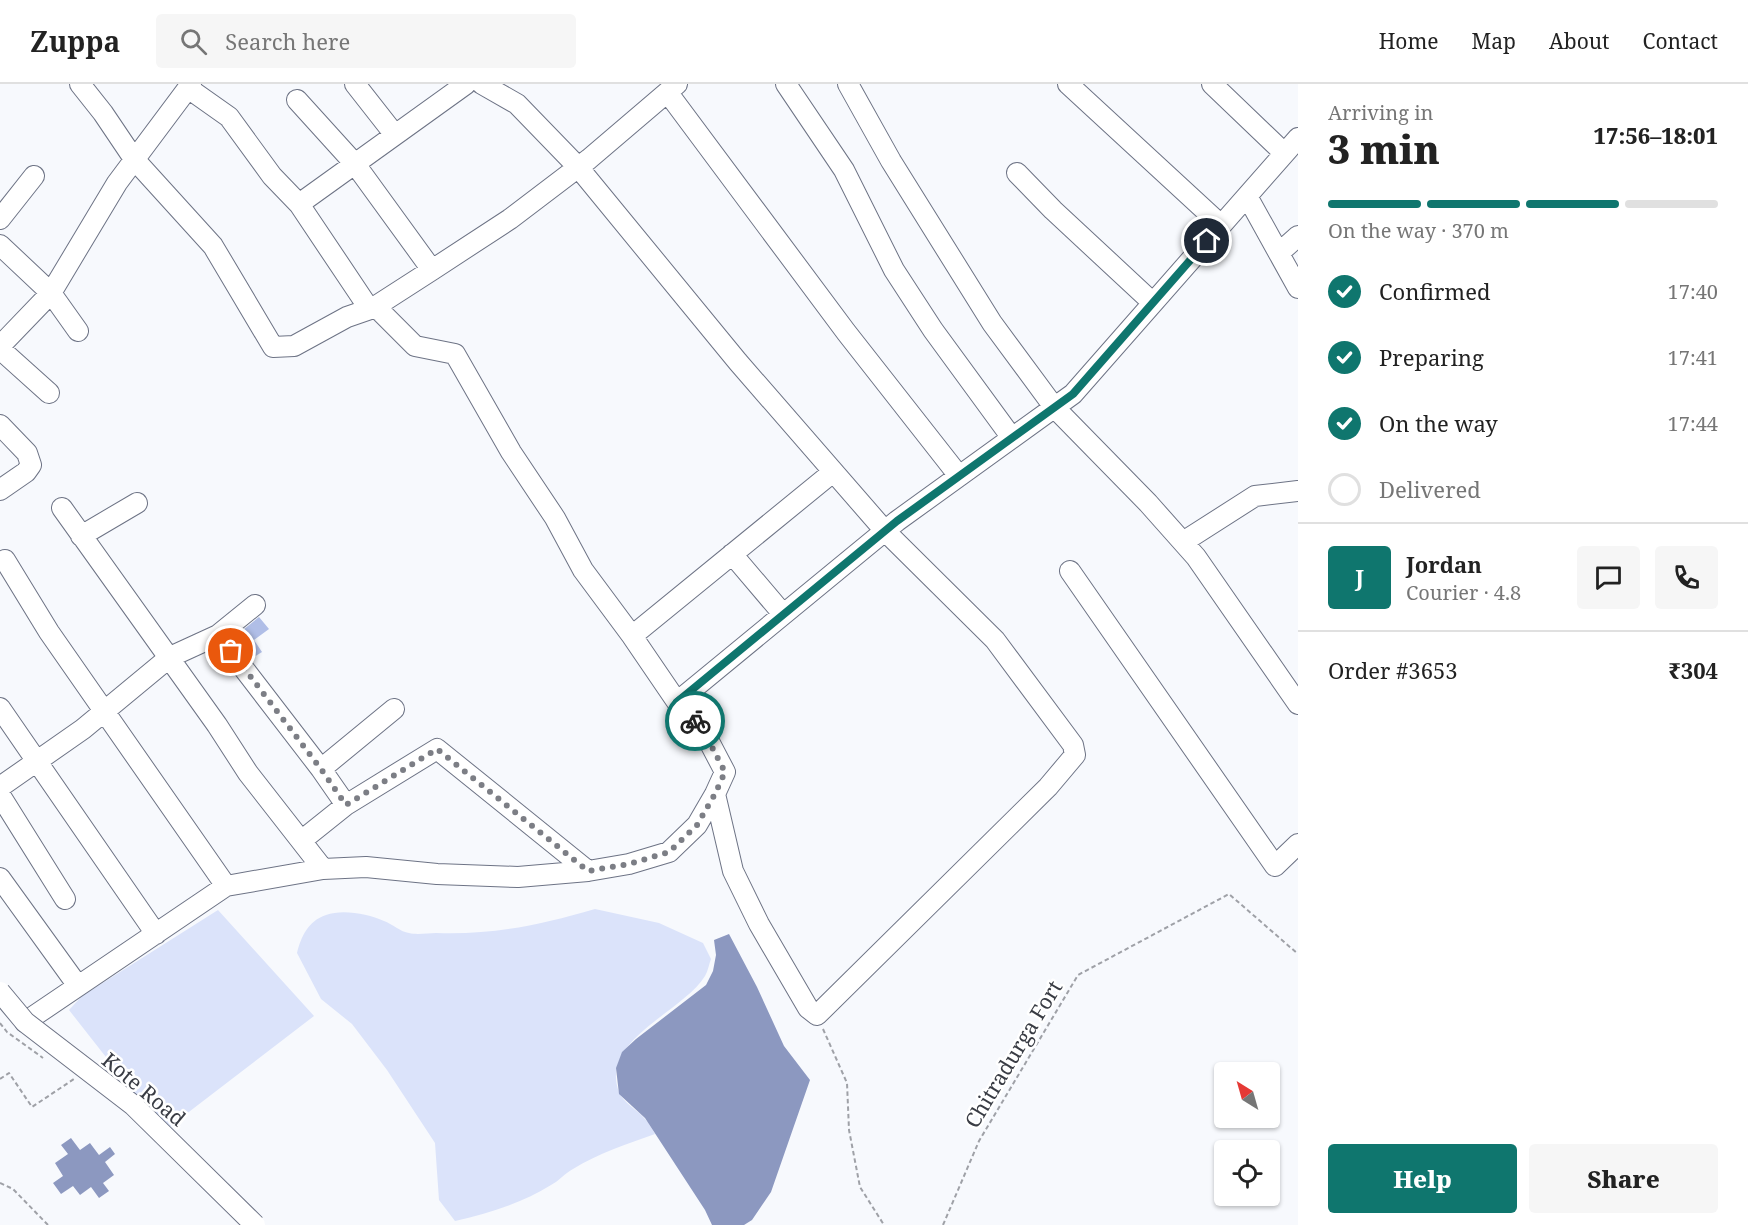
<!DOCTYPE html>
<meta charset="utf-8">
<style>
body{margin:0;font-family:"Noto Serif",serif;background:#f6f6f6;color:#222;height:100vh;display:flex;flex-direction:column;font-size:22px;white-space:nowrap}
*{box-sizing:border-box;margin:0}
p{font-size:20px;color:#767676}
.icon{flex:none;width:33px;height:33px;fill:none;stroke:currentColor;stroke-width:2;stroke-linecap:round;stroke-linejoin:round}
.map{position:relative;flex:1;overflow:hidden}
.details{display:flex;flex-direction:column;background:#fff;width:450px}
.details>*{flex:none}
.needle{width:39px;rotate:323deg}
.buttons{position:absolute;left:1214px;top:978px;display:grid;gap:12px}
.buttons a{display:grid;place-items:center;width:66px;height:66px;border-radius:6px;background:#fff;box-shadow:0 2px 4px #0004;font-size:30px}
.pin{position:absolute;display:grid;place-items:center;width:51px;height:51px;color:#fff;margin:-26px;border:3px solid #fff;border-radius:50%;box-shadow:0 2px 6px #0007}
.courier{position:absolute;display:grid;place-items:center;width:60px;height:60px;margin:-30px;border:4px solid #0f766e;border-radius:50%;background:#fff;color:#222;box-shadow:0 2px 8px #0007}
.headline em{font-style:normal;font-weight:800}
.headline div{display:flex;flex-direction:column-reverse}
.headline{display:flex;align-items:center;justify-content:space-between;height:102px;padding:0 30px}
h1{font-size:39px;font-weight:800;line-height:45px}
.bar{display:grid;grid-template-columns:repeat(4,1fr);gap:9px 6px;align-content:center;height:72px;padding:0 30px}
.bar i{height:8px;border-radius:4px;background:#e0e0e0}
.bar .selected{background:#0f766e}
.bar p{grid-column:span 4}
.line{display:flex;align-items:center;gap:15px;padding:0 30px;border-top:2px solid #e0e0e0}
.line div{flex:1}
.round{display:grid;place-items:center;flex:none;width:63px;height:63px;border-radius:6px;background:#f6f6f6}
ol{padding:0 30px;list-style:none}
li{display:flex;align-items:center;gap:18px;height:66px}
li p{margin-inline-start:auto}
li .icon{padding:6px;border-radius:50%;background:#0f766e;color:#fff;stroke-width:4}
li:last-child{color:#767676}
li i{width:33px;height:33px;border:3px solid #e0e0e0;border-radius:50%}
.cta{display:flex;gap:12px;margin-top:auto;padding:12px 30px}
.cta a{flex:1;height:69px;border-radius:6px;background:#0f766e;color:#fff;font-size:24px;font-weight:800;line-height:69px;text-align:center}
.cta a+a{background:#f6f6f6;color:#222}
header{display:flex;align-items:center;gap:36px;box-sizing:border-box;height:84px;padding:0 30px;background:#fff;border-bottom:2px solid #e0e0e0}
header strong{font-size:28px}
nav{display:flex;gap:33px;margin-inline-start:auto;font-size:21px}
.search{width:420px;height:54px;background:#f6f6f6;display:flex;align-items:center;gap:15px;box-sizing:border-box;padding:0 21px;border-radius:6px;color:#767676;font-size:22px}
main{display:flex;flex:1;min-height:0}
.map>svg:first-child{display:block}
</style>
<header>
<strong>Zuppa</strong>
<div class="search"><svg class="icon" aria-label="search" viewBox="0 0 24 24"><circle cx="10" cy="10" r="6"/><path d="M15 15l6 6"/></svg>Search here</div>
<nav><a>Home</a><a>Map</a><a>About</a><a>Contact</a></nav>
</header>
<main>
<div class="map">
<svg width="1298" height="1141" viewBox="0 0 1298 1141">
<rect width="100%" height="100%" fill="#f7f9fd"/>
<!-- green -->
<path fill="#dbe3fa" d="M595 825 659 839 703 859 711 875C709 880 708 887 705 892 682 929 599 956 619 1008 623 1019 638 1026 645 1035 649 1039 652 1045 655 1050 627 1060 599 1069 573 1085 565 1089 559 1097 551 1101 522 1119 488 1130 455 1137L439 1116 435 1059 387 986 352 940 321 915 297 869C301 853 308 837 326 831 343 825 368 830 384 837 392 840 401 848 409 849 417 851 428 849 436 849 494 851 540 841 595 825Z
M218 826 314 932 164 1047 69 926 82 912Z"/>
<!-- water -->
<path fill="#8c98c0" d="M729 850 757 903 784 962 810 996 771 1108 752 1136 744 1141H712L705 1126 645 1034 619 1010 616 984 622 968 636 955 706 901 713 887 716 871 714 856Z
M71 1054 80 1066 90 1059 99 1071 110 1063 115 1070 105 1078 114 1091 103 1099 109 1107 99 1114 91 1103 80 1111 73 1102 61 1110 53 1099 63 1092 55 1079 68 1070 61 1061Z"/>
<!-- building -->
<path fill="#b0bee7" d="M259 533 269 545 254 556 262 568 251 575 241 561 245 557 238 550Z"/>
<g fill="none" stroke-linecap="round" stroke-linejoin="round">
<defs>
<path id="minor" d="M80 0 103 29 134 75 213 162 273 263 294 262 347 233 373 224 432 186 510 135 589 75 677 0
M355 0 395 51
M482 0 517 20 578 83 738 278 885 447 995 556 1073 661 1075 671 1048 703 817 931 808 924 759 840 733 787 715 710
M786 0 844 86 894 186 933 246 1012 354
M848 0 891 77 992 239 1054 323 1148 419 1196 473 1298 620
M1068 0 1221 141
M1212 0 1284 69
M668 9 846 248 959 392
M297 16 355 80 432 186
M1017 89 1053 126 1153 219
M1247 112 1298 204
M299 120 466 0
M0 135 34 92
M0 161 51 209 78 247
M1279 169 1298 152
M0 262 51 209 117 99 191 0
M0 265 49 309
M0 341 27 369 31 381 26 388 0 406
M62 424 217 641 248 689 323 785
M81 452 137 419
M1183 458 1255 412 1298 407
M732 470 783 530
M5 476 49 548 226 802
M1070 487 1275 782 1298 760
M218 551 321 685 346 721
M632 552 833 388
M677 618 897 437 1073 310 1298 54
M0 624 156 850
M321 685 394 625
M0 703 83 645 170 573 218 551 255 521
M0 711 65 815
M301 757 346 721 437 665 588 787
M0 794 78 902
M25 938 226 802 323 785 366 783 437 790 518 793 588 787 629 780 669 768 697 741 715 710 725 688 703 646 677 618 632 552 583 486 555 434 511 368 455 270 415 262 380 227 366 220 299 120 272 92 229 33 188 4"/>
</defs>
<!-- minor casing -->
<use href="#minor" stroke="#6d7385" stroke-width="22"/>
<!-- path -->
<path stroke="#9fa1a7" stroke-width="2" stroke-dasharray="4.5 3" stroke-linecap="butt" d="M0 939 7 948 43 974
M823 945 847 999 849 1046 860 1103 884 1141
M0 995 9 989 32 1023 74 995
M0 1099 13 1105 48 1141
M943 1141 979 1057 1078 891 1229 810 1298 870"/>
<!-- minor -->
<use href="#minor" stroke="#fff" stroke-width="20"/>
<defs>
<path id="minor-bridge" d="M0 908 25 938 133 1021 255 1141"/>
</defs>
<!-- minor-bridge casing -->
<use href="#minor-bridge" stroke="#6d7385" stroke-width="22" stroke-linecap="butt"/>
<!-- minor-bridge -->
<use href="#minor-bridge" stroke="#fff" stroke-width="20"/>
</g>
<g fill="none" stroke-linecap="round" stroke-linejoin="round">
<!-- done -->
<path stroke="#7c7e85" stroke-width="6" stroke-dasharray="0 10.8" d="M231 567 321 685 346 721 437 665 588 787 629 780 669 768 697 741 715 710 725 688 703 646 695 637"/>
<!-- route -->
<path stroke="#0f766e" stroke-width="8" d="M695 637 677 618 897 437 1073 310 1207 157"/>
</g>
<g text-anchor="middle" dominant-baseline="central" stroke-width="5" stroke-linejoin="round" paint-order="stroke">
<!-- street labels -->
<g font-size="21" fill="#393c44" stroke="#fff">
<text transform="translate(1013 970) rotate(-59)">Chitradurga Fort</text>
<text transform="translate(144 1005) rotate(40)">Kote Road</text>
</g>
</g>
</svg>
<div class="buttons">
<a><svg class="needle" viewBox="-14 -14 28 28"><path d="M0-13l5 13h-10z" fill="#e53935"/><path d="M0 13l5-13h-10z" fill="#767676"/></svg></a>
<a><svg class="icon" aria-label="locate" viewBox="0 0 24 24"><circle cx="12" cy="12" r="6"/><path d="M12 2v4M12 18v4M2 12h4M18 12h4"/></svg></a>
</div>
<div class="pin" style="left:231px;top:567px;background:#ea580c"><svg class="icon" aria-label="bag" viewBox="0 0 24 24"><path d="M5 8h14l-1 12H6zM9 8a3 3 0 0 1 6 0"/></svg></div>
<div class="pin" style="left:1207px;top:157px;background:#1f2937"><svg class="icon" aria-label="home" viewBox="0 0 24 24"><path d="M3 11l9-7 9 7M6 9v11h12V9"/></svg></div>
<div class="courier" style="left:695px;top:637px"><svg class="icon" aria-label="bike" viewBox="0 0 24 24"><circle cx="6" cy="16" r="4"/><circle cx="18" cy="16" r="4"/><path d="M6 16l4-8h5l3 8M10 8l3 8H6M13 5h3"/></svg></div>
</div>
<section class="details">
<div class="headline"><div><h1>3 min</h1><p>Arriving in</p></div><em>17:56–18:01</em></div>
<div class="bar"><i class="selected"></i><i class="selected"></i><i class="selected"></i><i></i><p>On the way · 370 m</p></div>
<ol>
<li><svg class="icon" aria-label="check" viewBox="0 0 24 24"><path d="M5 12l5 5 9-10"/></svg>Confirmed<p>17:40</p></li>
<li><svg class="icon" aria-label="check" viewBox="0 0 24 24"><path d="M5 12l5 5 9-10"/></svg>Preparing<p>17:41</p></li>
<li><svg class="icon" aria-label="check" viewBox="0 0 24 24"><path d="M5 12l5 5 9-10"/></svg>On the way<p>17:44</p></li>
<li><i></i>Delivered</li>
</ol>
<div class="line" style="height:108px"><b class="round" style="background:#0f766e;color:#fff">J</b><div><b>Jordan</b><p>Courier · 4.8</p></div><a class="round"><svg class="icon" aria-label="chat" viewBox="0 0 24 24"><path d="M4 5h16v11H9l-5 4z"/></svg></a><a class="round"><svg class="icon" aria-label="phone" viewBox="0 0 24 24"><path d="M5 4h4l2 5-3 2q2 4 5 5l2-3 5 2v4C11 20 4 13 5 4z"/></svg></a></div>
<div class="line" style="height:78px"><div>Order #3653</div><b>₹304</b></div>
<div class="cta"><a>Help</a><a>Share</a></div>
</section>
</main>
